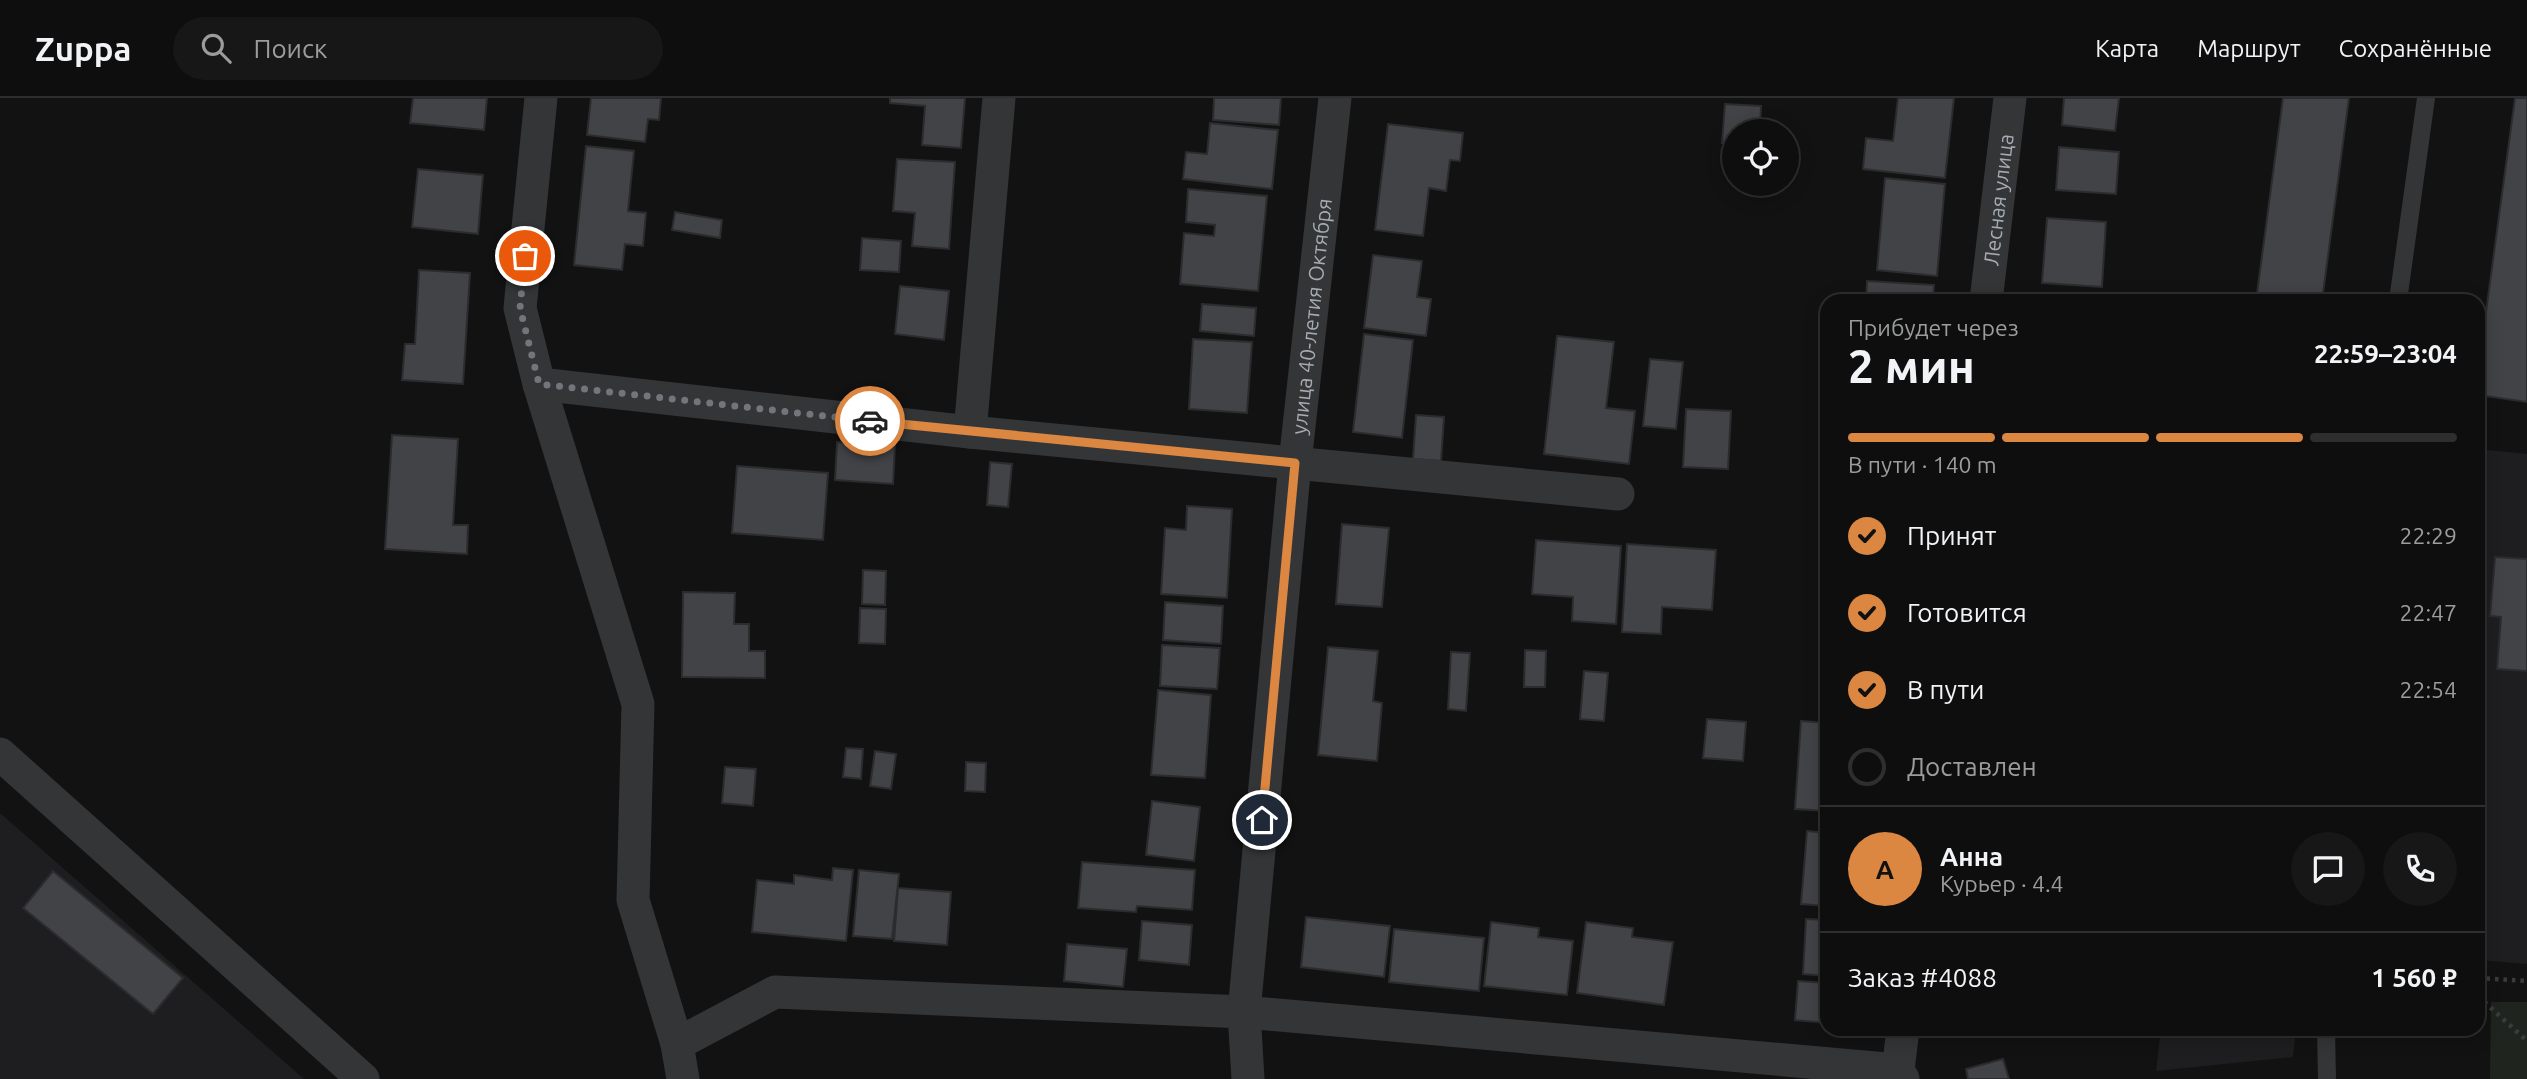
<!DOCTYPE html>
<html lang="ru">
<meta charset="utf-8">
<style>
body{margin:0;font-family:Ubuntu,sans-serif;background:#171717;color:#f1f3f6;height:100vh;display:flex;flex-direction:column;font-size:26px;white-space:nowrap}
*{box-sizing:border-box;margin:0}
p{font-size:23px;color:#9b9c9e}
.icon{flex:none;width:38px;height:38px;fill:none;stroke:currentColor;stroke-width:2;stroke-linecap:round;stroke-linejoin:round}
.map{position:relative;flex:1;overflow:hidden}
.sheet{position:absolute;left:1820px;top:196px;width:665px;height:742px;display:flex;flex-direction:column;background:#0e0e0e;border-radius:21px;box-shadow:0 4px 18px #0003,0 0 0 2px #2e2e2e}
.sheet>*{flex:none}
.buttons{position:absolute;left:1722px;top:21px;display:grid;gap:14px}
.buttons a{display:grid;place-items:center;width:77px;height:77px;border-radius:50%;background:#0e0e0e;box-shadow:0 4px 18px #0003,0 0 0 2px #2e2e2e;font-size:35px}
.pin{position:absolute;display:grid;place-items:center;width:60px;height:60px;color:#fff;margin:-30px;border:4px solid #fff;border-radius:50%;box-shadow:0 2px 7px #0007}
.courier{position:absolute;display:grid;place-items:center;width:70px;height:70px;margin:-35px;border:5px solid #db8641;border-radius:50%;background:#fff;color:#222;box-shadow:0 2px 9px #0007}
.head em{font-style:normal;font-weight:700}
.head div{display:flex;flex-direction:column-reverse}
.head{display:flex;align-items:center;justify-content:space-between;height:119px;padding:0 28px}
h1{font-size:46px;font-weight:700;line-height:52px}
.bar{display:grid;grid-template-columns:repeat(4,1fr);gap:10px 7px;align-content:center;height:84px;padding:0 28px}
.bar i{height:9px;border-radius:5px;background:#2e2e2e}
.bar .selected{background:#db8641}
.bar p{grid-column:span 4}
.line{display:flex;align-items:center;gap:18px;padding:0 28px;border-top:2px solid #2e2e2e}
.line div{flex:1}
.round{display:grid;place-items:center;flex:none;width:74px;height:74px;border-radius:37px;background:#171717}
ol{padding:0 28px;list-style:none}
li{display:flex;align-items:center;gap:21px;height:77px}
li p{margin-inline-start:auto}
li .icon{padding:7px;border-radius:50%;background:#db8641;color:#111;stroke-width:4}
li:last-child{color:#9b9c9e}
li i{width:38px;height:38px;border:4px solid #2e2e2e;border-radius:50%}
header{display:flex;align-items:center;gap:42px;box-sizing:border-box;height:98px;padding:0 35px;background:#0e0e0e;border-bottom:2px solid #2e2e2e}
header strong{font-size:33px}
nav{display:flex;gap:38px;margin-inline-start:auto;font-size:24px}
.search{width:490px;height:63px;background:#171717;display:flex;align-items:center;gap:18px;box-sizing:border-box;padding:0 24px;border-radius:38px;color:#9b9c9e;font-size:26px}
.map>svg:first-child{display:block}
</style>
<header>
<strong>Zuppa</strong>
<div class="search"><svg class="icon" aria-label="search" viewBox="0 0 24 24"><circle cx="10" cy="10" r="6"/><path d="M15 15l6 6"/></svg>Поиск</div>
<nav><a>Карта</a><a>Маршрут</a><a>Сохранённые</a></nav>
</header>
<div class="map">
<svg width="2527" height="981" viewBox="0 0 2527 981">
<rect width="100%" height="100%" fill="#121213"/>
<!-- built -->
<path fill="#1e1e20" d="M2478 351 2527 356V866L2478 862Z
M0 715 304 981H0Z
M2161 931H2296L2293 959 2156 973Z"/>
<!-- green -->
<path fill="#1f251e" d="M2491 904H2527V981H2490Z"/>
<!-- building -->
<path fill="#414346" stroke="#2c2c2f" stroke-width="2" d="M413 0H487L484 32 410 25Z
M591 0H661L659 22 648 21 645 44 587 37Z
M890 0H965L961 50 922 47 925 8 890 5Z
M1214 0H1281L1279 27 1213 22Z
M1898 0H1954L1945 80 1863 71 1866 40 1893 43Z
M2064 0H2119L2115 33 2062 27Z
M2283 0H2349L2322 203H2256Z
M2515 0H2527V304L2478 297V273Z
M1725 6 1761 8 1760 33H1734V46L1722 45Z
M1210 25 1278 32 1272 91 1183 81 1186 54 1207 56Z
M1388 26 1463 35 1460 63 1450 62 1446 93 1429 90 1423 138 1375 132Z
M586 48 634 53 628 113 646 115 643 148 625 146 622 172 574 167Z
M2059 49 2119 54 2116 96 2056 92Z
M897 61 955 64 949 151 912 148 915 115 893 113Z
M418 71 483 77 478 136 412 129Z
M1885 80 1945 86 1937 178 1877 172Z
M1188 91 1267 98 1258 193 1180 186 1184 135 1214 138 1215 127 1186 124Z
M675 114 722 122 720 140 672 132Z
M2047 120 2106 124 2102 189 2042 185Z
M862 140 901 143 899 174 860 172Z
M1373 157 1422 163 1417 199 1431 201 1426 238 1364 230Z
M419 172 470 175 463 286 402 282 405 246H415Z
M1867 183 1934 187 1933 203H1866Z
M900 188 949 193 944 242 895 236Z
M1202 206 1256 210 1254 238 1200 233Z
M1364 236 1413 242 1402 340 1353 334Z
M1557 238 1614 244 1606 310 1635 313 1629 366 1544 356Z
M1193 241 1252 244 1247 315 1189 311Z
M1650 261 1683 264 1676 331 1643 328Z
M1686 311 1731 313 1728 371 1683 369Z
M1416 317 1444 319 1441 363 1413 361Z
M392 337 458 341 453 427H468L467 456 385 451Z
M837 344 895 347 893 386 835 382Z
M990 364 1012 366 1008 409 987 407Z
M737 368 828 375 823 442 732 435Z
M1187 408 1232 411 1227 500 1161 496 1165 430 1186 432Z
M1342 426 1389 430 1382 509 1336 506Z
M1536 442 1621 448 1616 526 1572 523 1573 499 1532 496Z
M1627 446 1716 452 1712 512 1662 509 1661 536 1622 534Z
M1824 453H1827V484H1822Z
M2495 459 2527 461V573L2497 571 2501 519 2490 518Z
M863 472 886 473 885 507 862 506Z
M683 494 735 495 734 526H749V553H765V580L682 579Z
M1165 504 1223 508 1221 546 1163 542Z
M860 510 886 511 885 546 859 545Z
M1162 547 1220 550 1217 591 1160 588Z
M1328 549 1378 553 1373 603 1382 605 1377 663 1318 657Z
M1525 552 1546 553 1545 589H1524Z
M1451 554 1470 555 1466 613 1448 611Z
M1584 573 1608 575 1604 623 1580 621Z
M1158 592 1211 597 1205 680 1151 677Z
M1707 621 1746 624 1743 663 1703 660Z
M1801 623 1827 625V713L1795 711Z
M846 650 863 651 861 681 843 679Z
M875 653 896 656 891 691 870 688Z
M966 664 986 665 985 694 965 693Z
M725 669 756 671 753 708 722 705Z
M1152 703 1200 709 1194 763 1146 757Z
M1807 733 1827 735V808L1801 806Z
M1082 764 1195 772 1192 812 1137 808 1136 814 1078 810Z
M833 770 853 772 846 843 752 834 757 782 794 786V777L832 782Z
M859 772 899 776 892 841 853 838Z
M53 773 183 880 153 916 23 810Z
M898 790 951 794 947 847 894 843Z
M1306 819 1390 828 1384 879 1301 869Z
M1806 821 1827 822V878L1803 876Z
M1142 823 1192 827 1189 867 1139 862Z
M1491 824 1539 830 1538 839 1573 843 1567 897 1484 888Z
M1586 824 1633 830 1632 839 1673 844 1664 907 1577 895Z
M1394 831 1484 840 1479 893 1389 884Z
M1067 846 1127 851 1123 889 1064 883Z
M1798 883 1827 885V925L1795 922Z
M2003 961 2009 981H1968L1966 971Z"/>
<g fill="none" stroke-linecap="round" stroke-linejoin="round">
<!-- path -->
<path stroke="#393c3e" stroke-width="4.5" stroke-dasharray="3.5 5" stroke-linecap="butt" d="M2478 880 2527 883
M2478 898 2527 943"/>
<!-- service -->
<path stroke="#333537" stroke-width="18" d="M2398 203 2426 0
M2326 931 2327 981"/>
<!-- minor -->
<g stroke="#333537" stroke-width="33">
<path d="M541 0 520 210 539 286 638 606 633 802 677 946 775 894 1244 914 1898 972"/>
<path id="s1" d="M1986 203 2010 0"/>
<path d="M539 286 970 334 1618 396"/>
<path d="M970 334 999 0"/>
<path d="M0 656 363 981"/>
<path d="M1903 931 1898 972 1903 981"/>
<path d="M677 946 683 981"/>
<path id="s2" d="M1248 981 1244 914 1295 365 1335 0"/>
</g>
</g>
<g fill="none" stroke-linecap="round" stroke-linejoin="round">
<!-- done -->
<path stroke="#72767a" stroke-width="7" stroke-dasharray="0 12.6" d="M525 158 520 210 539 286 870 323"/>
<!-- route -->
<path stroke="#db8641" stroke-width="9" d="M870 323 1295 365 1262 722"/>
</g>
<g text-anchor="middle" dominant-baseline="central" stroke-width="6" stroke-linejoin="round" paint-order="stroke">
<!-- street labels -->
<g font-size="21" fill="#a5acb2" stroke="#0d0d0e">
<text stroke="none"><textPath href="#s1" startOffset="102">Лесная улица</textPath></text>
<text stroke="none"><textPath href="#s2" startOffset="766">улица 40-летия Октября</textPath></text>
</g>
</g>
</svg>
<div class="buttons">
<a><svg class="icon" aria-label="locate" viewBox="0 0 24 24"><circle cx="12" cy="12" r="6"/><path d="M12 2v4M12 18v4M2 12h4M18 12h4"/></svg></a>
</div>
<div class="pin" style="left:525px;top:158px;background:#ea580c"><svg class="icon" aria-label="bag" viewBox="0 0 24 24"><path d="M5 8h14l-1 12H6zM9 8a3 3 0 0 1 6 0"/></svg></div>
<div class="pin" style="left:1262px;top:722px;background:#1f2937"><svg class="icon" aria-label="home" viewBox="0 0 24 24"><path d="M3 11l9-7 9 7M6 9v11h12V9"/></svg></div>
<div class="courier" style="left:870px;top:323px"><svg class="icon" aria-label="car" viewBox="0 0 24 24"><path d="M5 17H2v-5l4-1 3-4h7l3 4 3 1v5h-3M9 17h6M6 11h13"/><circle cx="7" cy="17" r="2"/><circle cx="17" cy="17" r="2"/></svg></div>
<section class="sheet">
<div class="head"><div><h1>2 мин</h1><p>Прибудет через</p></div><em>22:59–23:04</em></div>
<div class="bar"><i class="selected"></i><i class="selected"></i><i class="selected"></i><i></i><p>В пути · 140 m</p></div>
<ol>
<li><svg class="icon" aria-label="check" viewBox="0 0 24 24"><path d="M5 12l5 5 9-10"/></svg>Принят<p>22:29</p></li>
<li><svg class="icon" aria-label="check" viewBox="0 0 24 24"><path d="M5 12l5 5 9-10"/></svg>Готовится<p>22:47</p></li>
<li><svg class="icon" aria-label="check" viewBox="0 0 24 24"><path d="M5 12l5 5 9-10"/></svg>В пути<p>22:54</p></li>
<li><i></i>Доставлен</li>
</ol>
<div class="line" style="height:126px"><b class="round" style="background:#db8641;color:#111">А</b><div><b>Анна</b><p>Курьер · 4.4</p></div><a class="round"><svg class="icon" aria-label="chat" viewBox="0 0 24 24"><path d="M4 5h16v11H9l-5 4z"/></svg></a><a class="round"><svg class="icon" aria-label="phone" viewBox="0 0 24 24"><path d="M5 4h4l2 5-3 2q2 4 5 5l2-3 5 2v4C11 20 4 13 5 4z"/></svg></a></div>
<div class="line" style="height:91px"><div>Заказ #4088</div><b>1 560 ₽</b></div>
</section>
</div>
